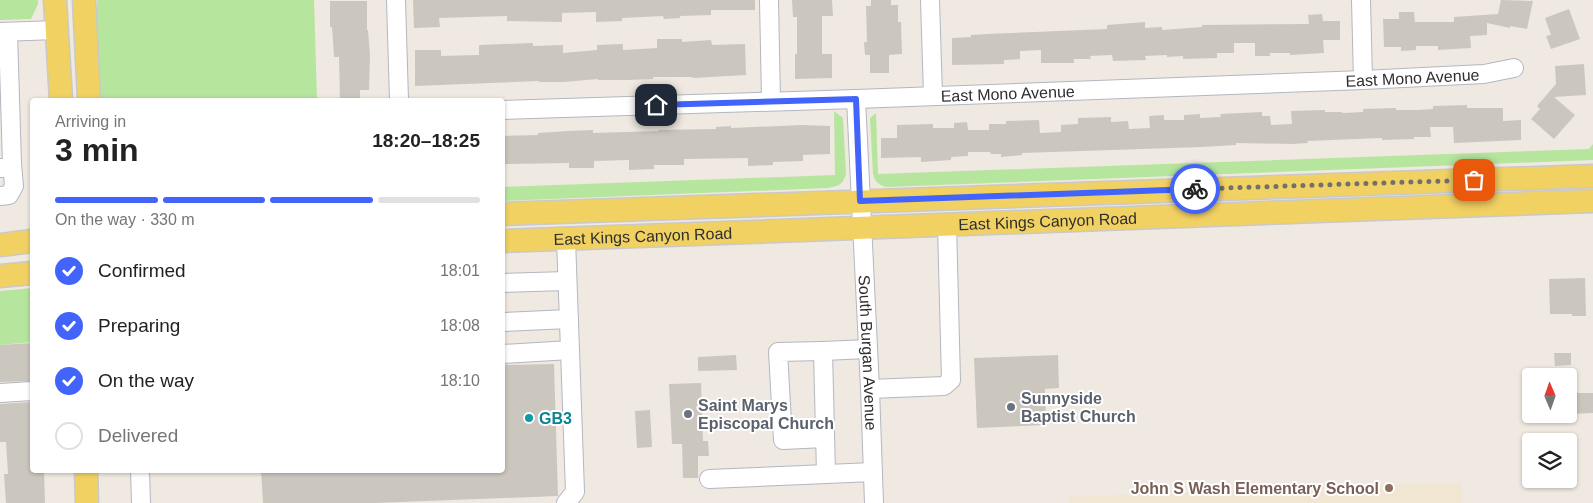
<!DOCTYPE html>
<meta charset="utf-8">
<style>
body{margin:0;font-family:Arial,sans-serif;background:#f6f6f6;color:#222;height:100vh;display:flex;flex-direction:column;font-size:19px;white-space:nowrap}
*{box-sizing:border-box;margin:0}
p{font-size:16px;color:#767676}
.icon{flex:none;width:28px;height:28px;fill:none;stroke:currentColor;stroke-width:2;stroke-linecap:round;stroke-linejoin:round}
.map{position:relative;flex:1;overflow:hidden}
.side{position:absolute;left:30px;top:98px;width:475px;height:375px;display:flex;flex-direction:column;background:#fff;border-radius:5px;box-shadow:0 1px 4px #0004}
.side>*{flex:none}
.needle{width:32px;rotate:358deg}
.buttons{position:absolute;left:1522px;top:368px;display:grid;gap:10px}
.buttons a{display:grid;place-items:center;width:55px;height:55px;border-radius:5px;background:#fff;box-shadow:0 1px 4px #0004;font-size:25px}
.pin{position:absolute;display:grid;place-items:center;width:42px;height:42px;color:#fff;margin:-21px;border-radius:10px;box-shadow:0 2px 8px #0006}
.courier{position:absolute;display:grid;place-items:center;width:50px;height:50px;margin:-25px;border:4px solid #4264fb;border-radius:50%;background:#fff;color:#222;box-shadow:0 1px 6px #0007}
.headline em{font-style:normal;font-weight:600}
.headline div{display:flex;flex-direction:column-reverse}
.headline{display:flex;align-items:center;justify-content:space-between;height:85px;padding:0 25px}
h1{font-size:32px;font-weight:600;line-height:38px}
.bar{display:grid;grid-template-columns:repeat(4,1fr);gap:8px 5px;align-content:center;height:60px;padding:0 25px}
.bar i{height:6px;border-radius:4px;background:#e0e0e0}
.bar .on{background:#4264fb}
.bar p{grid-column:span 4}
ol{padding:0 25px;list-style:none}
li{display:flex;align-items:center;gap:15px;height:55px}
li p{margin-inline-start:auto}
li .icon{padding:5px;border-radius:50%;background:#4264fb;color:#fff;stroke-width:4}
li:last-child{color:#767676}
li i{width:28px;height:28px;border:2px solid #e0e0e0;border-radius:50%}
.map>svg:first-child{display:block}
</style>
<div class="map">
<svg width="1593" height="503" viewBox="0 0 1593 503">
<rect width="100%" height="100%" fill="#efe9e1"/>
<!-- education -->
<path fill="#f0e6d1" d="M1461 483 1462 503H1069V497Z"/>
<!-- green -->
<path fill="#b6e59e" d="M0 0H38V4L31 19 0 20Z
M97 0H314L317 100H97Z
M834 111 843 118 846 174C843 185 838 186 828 188L503 201V187L835 175Z
M876 113 878 174 1589 149 1593 144V160L886 187C879 185 875 182 873 174L870 118Z
M32 288V342L0 345V291Z"/>
<!-- building -->
<path fill="#cbc7bf" d="M413 0H755V10H711V15L680 16V18L664 19 663 16 622 18V21L596 22V12L562 13V22L507 21V16L439 18 440 27 414 28Z
M792 0H832L833 16H822V54H832V78L795 79V54H797V17H793Z
M871 0H891V5H898V22H901L902 54 889 55V73H870V55H865L864 42H867L866 6H871Z
M1501 0 1533 1 1527 29 1510 26V28L1487 23V35L1470 36 1471 48 1438 50V46H1416V50L1401 51V47H1384L1383 19H1399V12H1414L1415 22H1454V17L1498 14Z
M330 1H367V30H368L370 55 369 90H360V100H340L339 57H334L332 27H330Z
M1569 9 1580 39 1551 49 1546 36 1551 35 1545 18Z
M1322 14 1323 21H1340V40H1323L1324 53 1290 55V53H1270V56H1255V43H1234V53H1217V58L1183 59V56L1167 57V55L1145 56 1146 60 1113 61 1112 55 1090 56 1091 59H1074V63H1041V50L1020 51V59L1004 60V64L952 65V38L971 37V35L987 34 1107 29V25L1145 22V28L1162 27V30L1202 27V25L1309 24 1308 15Z
M657 39H682V42L711 40 712 45 745 44 746 75 693 78 692 77H653V79L628 80H598V79L564 82H539V81L415 86V50H441V56L479 55V45L533 43V46L563 45V53L597 50V45L623 44V50L657 48Z
M1584 64 1586 95 1554 97 1575 115 1554 139 1531 119 1540 109 1537 106 1556 84 1555 66Z
M1467 105V108H1503V121L1521 120V140L1454 143 1453 127H1430L1431 137H1414V139L1382 140V138L1307 141 1308 143 1292 144 1236 143V145L1202 147 1022 153V155L1001 157V154H991L990 152H968V156L951 157V160L921 162V157L881 158V138H897V125L933 124V128H954V123L967 122 968 130H989V124H1006V121L1039 120 1040 133 1061 132V125L1078 124V118L1111 117V122L1128 121 1129 129 1150 128 1149 116 1164 115V120H1184V115L1200 114V118L1221 117 1220 114 1262 112V116H1270L1271 125 1292 124 1291 111 1325 110V112H1342V113L1363 112V109L1396 108V110H1417L1433 109V106Z
M802 125 830 126V154L803 155V161L773 162V165L748 166V158L684 159V165H654V169L629 170V160L594 161V168H569V163L502 164V136L538 135V133L568 131 593 130V133L658 131V130L716 129V127L731 126V128Z
M1585 278 1586 316H1572V314H1550L1549 279Z
M32 343V381L0 382V345Z
M1554 353H1571V365L1555 366Z
M736 355 737 370 698 371V357Z
M1058 355 1059 388 1045 389 1046 425 977 428 974 358Z
M554 364 558 496 375 503H263L261 470H502V365Z
M701 383 703 441H708L709 456H698V478H683L682 444H672L669 384Z
M1569 393H1593V413L1569 414Z
M32 402V470H44L45 503H6L4 474H8L6 442H0V404Z
M650 410 652 447 637 448 635 411Z"/>
<g fill="none" stroke-linecap="round" stroke-linejoin="round">
<defs>
<g id="minor">
<path d="M396 0 399 100"/>
<path d="M769 0 771 100"/>
<path d="M930 0 933 96"/>
<path d="M1361 0 1363 80"/>
<path d="M0 32 57 30"/>
<path id="s1" d="M856 99 870 389 874 503"/>
<path id="s2" d="M502 110 856 99 1363 80 1484 74 1514 68"/>
<path d="M0 168H6L12 164 8 32"/>
<path d="M0 196 9 195 14 186 12 164"/>
<path d="M502 283 567 281"/>
<path d="M502 322 569 319"/>
<path d="M823 351 868 349"/>
<path d="M502 354 570 350 566 239"/>
<path d="M870 389 944 386 951 380 947 225"/>
<path d="M0 393 32 391"/>
<path d="M825 438 783 440 778 352 823 351 826 474"/>
<path d="M140 470 141 503"/>
<path d="M709 479 873 472"/>
<path d="M566 503 575 492 570 350"/>
</g>
<g id="major">
<path d="M55 0 61 100"/>
<path d="M84 0 89 100"/>
<path d="M502 214 1593 176"/>
<path id="s3" d="M502 241 1593 201"/>
<path d="M0 245 32 241"/>
<path d="M0 276 32 273"/>
<path d="M86 470 87 503"/>
</g>
</defs>
<!-- minor casing -->
<use href="#minor" stroke="#b4b7c1" stroke-width="20"/>
<!-- major casing -->
<use href="#major" stroke="#c9c9c9" stroke-width="25"/>
<!-- minor -->
<use href="#minor" stroke="#fff" stroke-width="18"/>
<!-- major -->
<use href="#major" stroke="#f2d163" stroke-width="22"/>
</g>
<g fill="none" stroke-linecap="round" stroke-linejoin="round">
<!-- done -->
<path stroke="#726f6d" stroke-width="5" stroke-dasharray="0 9" d="M1195 189 1474 180"/>
<!-- route -->
<path stroke="#4264fb" stroke-width="6" d="M656 105 856 99 860 201 1195 189"/>
</g>
<!-- markers -->
<g fill="#6b7280" stroke="#fff" stroke-width="2">
<circle cx="1011" cy="407" r="5"/>
<circle cx="688" cy="414" r="5"/>
</g>
<circle fill="#0f9aa8" stroke="#fff" stroke-width="2" cx="529" cy="418" r="5"/>
<circle fill="#8d6e63" stroke="#fff" stroke-width="2" cx="1389" cy="488" r="5"/>
<g text-anchor="middle" dominant-baseline="central" stroke-width="4" stroke-linejoin="round" paint-order="stroke">
<!-- street labels -->
<g font-size="16" fill="#2e2e2e" stroke="#fff">
<text stroke="none"><textPath href="#s2" startOffset="911">East Mono Avenue</textPath></text>
<text stroke="none"><textPath href="#s2" startOffset="506">East Mono Avenue</textPath></text>
<text stroke="none"><textPath href="#s3" startOffset="546">East Kings Canyon Road</textPath></text>
<text stroke="none"><textPath href="#s3" startOffset="141">East Kings Canyon Road</textPath></text>
<text stroke="none"><textPath href="#s1" startOffset="254">South Burgan Avenue</textPath></text>
</g>
<!-- worship labels -->
<g font-size="16" font-weight="bold" fill="#5b616d" stroke="#fff" text-anchor="start">
<text x="1021" y="398">Sunnyside<tspan x="1021" dy="18">Baptist Church</tspan></text>
<text x="698" y="405">Saint Marys<tspan x="698" dy="18">Episcopal Church</tspan></text>
</g>
<!-- culture labels -->
<g font-size="16" font-weight="bold" fill="#0d838f" stroke="#fff" text-anchor="start">
<text x="539" y="418">GB3</text>
</g>
<!-- education labels -->
<g font-size="16" font-weight="bold" fill="#785e54" stroke="#fff" text-anchor="end">
<text x="1379" y="488">John S Wash Elementary School</text>
</g>
</g>
</svg>
<div class="buttons">
<a><svg class="needle" viewBox="-14 -14 28 28"><path d="M0-13l5 13h-10z" fill="#e53935"/><path d="M0 13l5-13h-10z" fill="#767676"/></svg></a>
<a><svg class="icon" aria-label="layers" viewBox="0 0 24 24"><path d="M12 4l9 5-9 5-9-5zM3 14l9 5 9-5"/></svg></a>
</div>
<div class="pin" style="left:1474px;top:180px;background:#ea580c"><svg class="icon" aria-label="bag" viewBox="0 0 24 24"><path d="M5 8h14l-1 12H6zM9 8a3 3 0 0 1 6 0"/></svg></div>
<div class="pin" style="left:656px;top:105px;background:#1f2937"><svg class="icon" aria-label="home" viewBox="0 0 24 24"><path d="M3 11l9-7 9 7M6 9v11h12V9"/></svg></div>
<div class="courier" style="left:1195px;top:189px"><svg class="icon" aria-label="bike" viewBox="0 0 24 24"><circle cx="6" cy="16" r="4"/><circle cx="18" cy="16" r="4"/><path d="M6 16l4-8h5l3 8M10 8l3 8H6M13 5h3"/></svg></div>
<section class="side">
<div class="headline"><div><h1>3 min</h1><p>Arriving in</p></div><em>18:20–18:25</em></div>
<div class="bar"><i class="on"></i><i class="on"></i><i class="on"></i><i></i><p>On the way · 330 m</p></div>
<ol>
<li><svg class="icon" aria-label="check" viewBox="0 0 24 24"><path d="M5 12l5 5 9-10"/></svg>Confirmed<p>18:01</p></li>
<li><svg class="icon" aria-label="check" viewBox="0 0 24 24"><path d="M5 12l5 5 9-10"/></svg>Preparing<p>18:08</p></li>
<li><svg class="icon" aria-label="check" viewBox="0 0 24 24"><path d="M5 12l5 5 9-10"/></svg>On the way<p>18:10</p></li>
<li><i></i>Delivered</li>
</ol>
</section>
</div>
